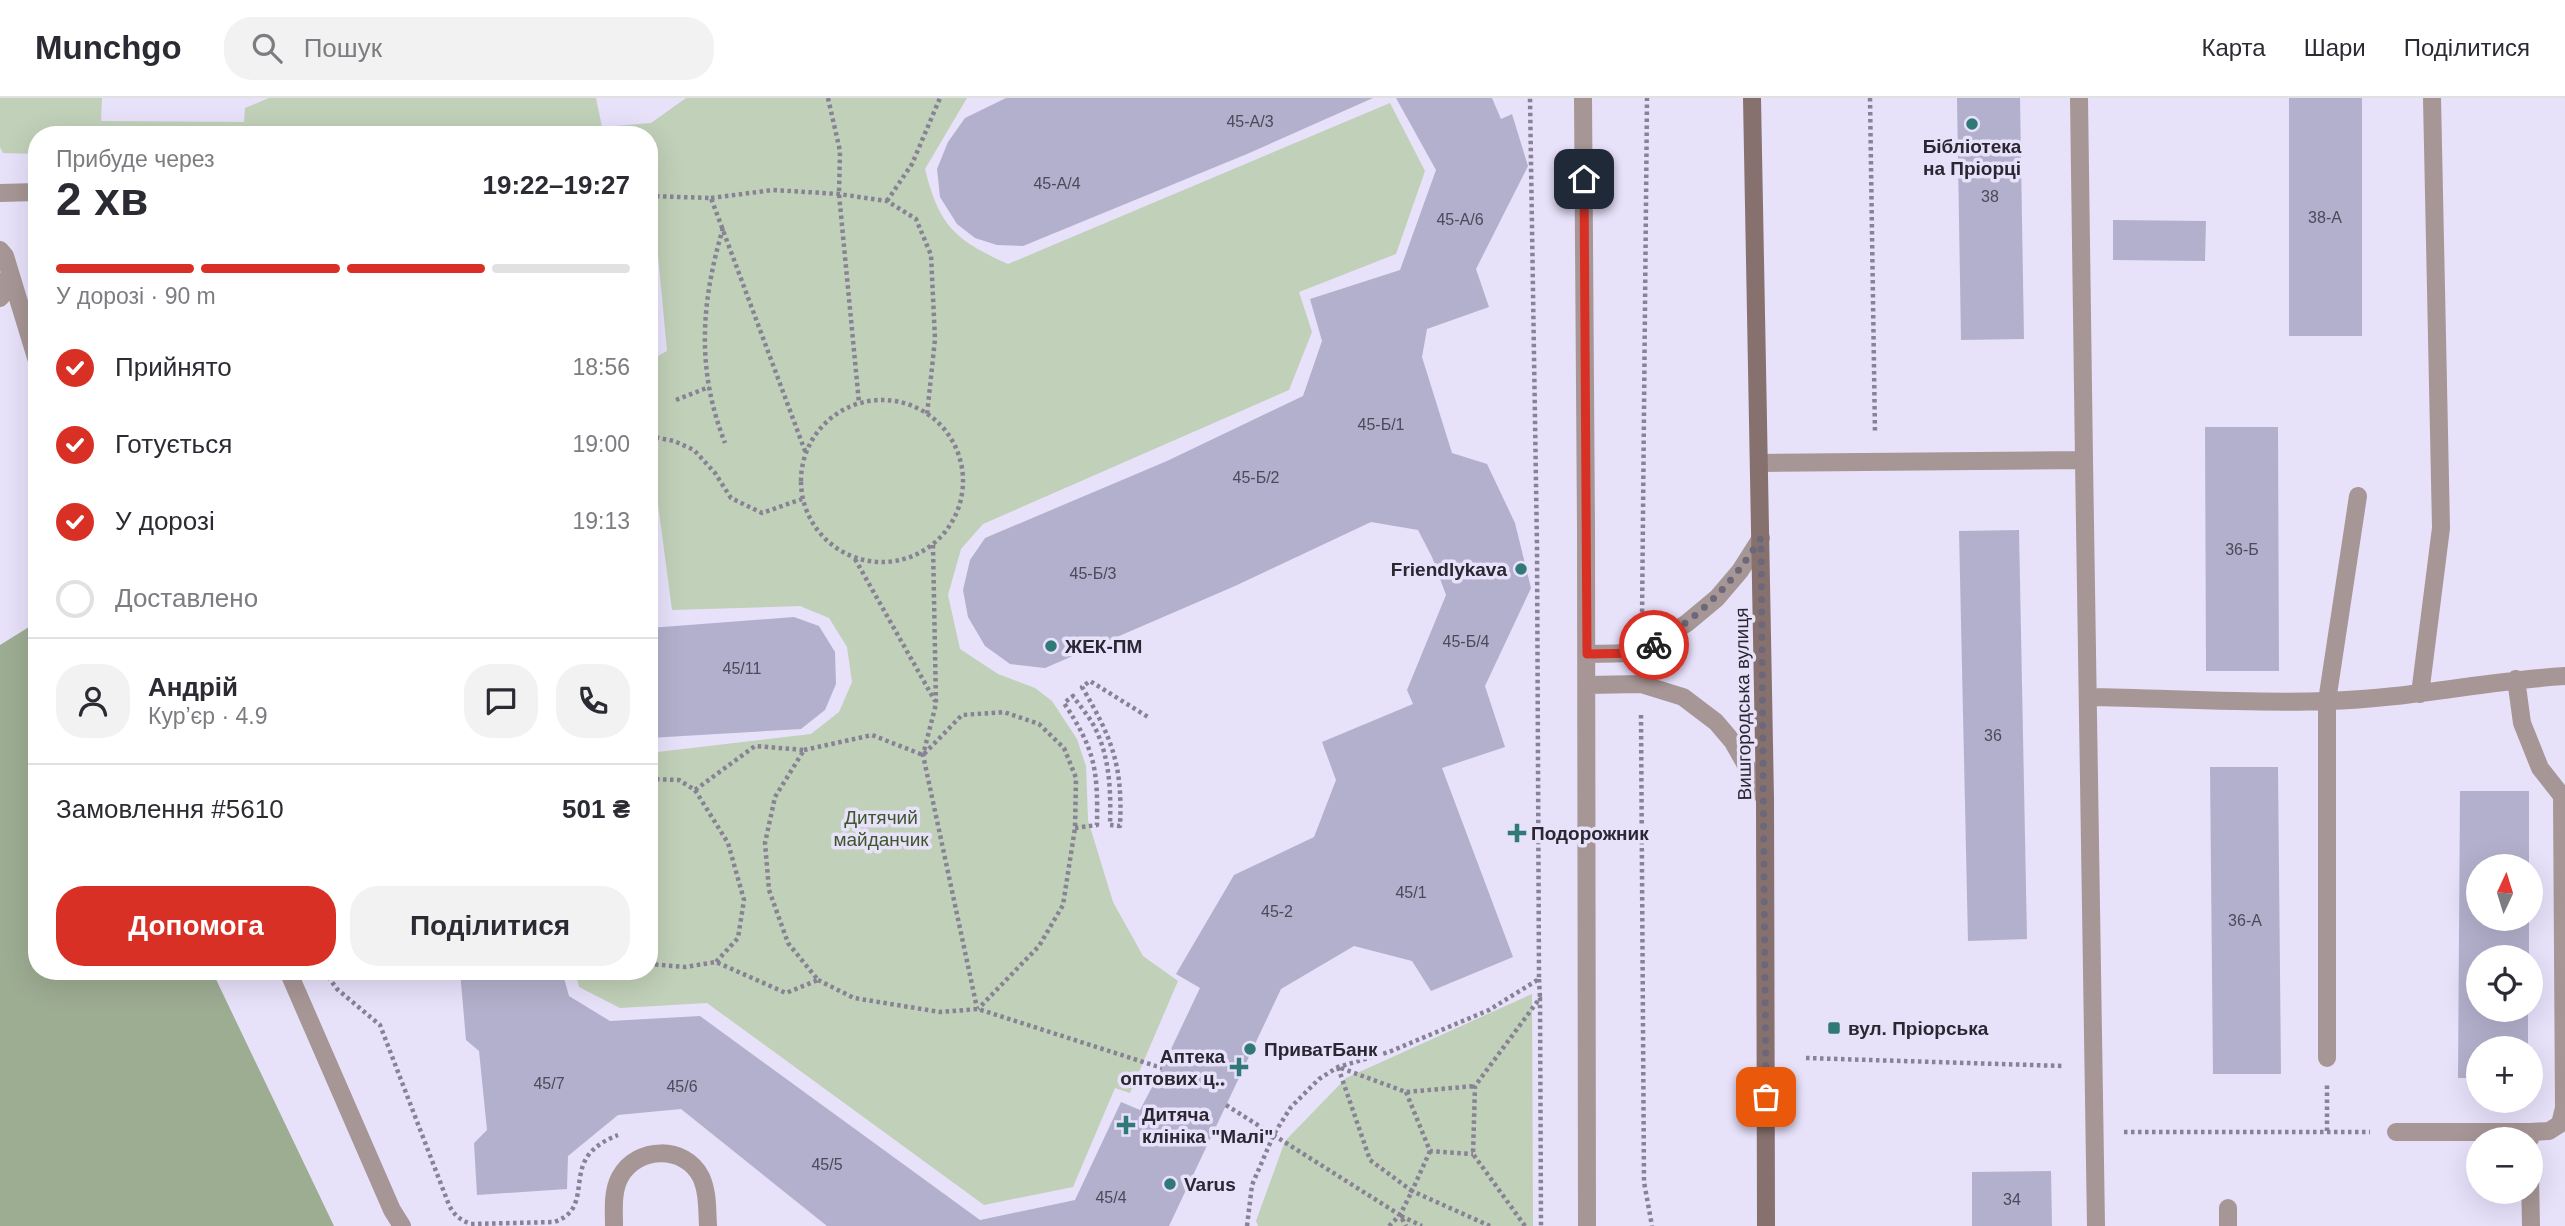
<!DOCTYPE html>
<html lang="uk">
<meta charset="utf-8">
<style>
body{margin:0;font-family:Arial,sans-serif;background:#f2f2f3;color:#2b2b33;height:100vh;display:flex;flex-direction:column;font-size:26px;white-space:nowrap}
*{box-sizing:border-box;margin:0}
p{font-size:23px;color:#7c7c81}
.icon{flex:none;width:38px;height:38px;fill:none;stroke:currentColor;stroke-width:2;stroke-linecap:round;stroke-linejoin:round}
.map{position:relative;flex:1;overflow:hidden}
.drawer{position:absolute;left:28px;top:28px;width:630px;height:854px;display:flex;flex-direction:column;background:#fff;border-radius:28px;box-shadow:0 7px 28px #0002}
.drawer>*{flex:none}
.needle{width:46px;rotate:4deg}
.controls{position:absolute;left:2466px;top:756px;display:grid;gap:14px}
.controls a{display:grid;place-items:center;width:77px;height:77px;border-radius:50%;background:#fff;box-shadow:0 7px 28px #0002;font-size:35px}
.pin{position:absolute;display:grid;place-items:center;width:60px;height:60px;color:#fff;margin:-30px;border-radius:14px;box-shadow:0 4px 10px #0006}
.courier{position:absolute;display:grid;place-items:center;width:70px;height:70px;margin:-35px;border:5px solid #d93025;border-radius:50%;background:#fff;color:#222;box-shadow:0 2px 9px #0007}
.headline em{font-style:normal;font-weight:700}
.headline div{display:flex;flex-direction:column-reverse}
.headline{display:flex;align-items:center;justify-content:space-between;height:119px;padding:0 28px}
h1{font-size:46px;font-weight:700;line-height:52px}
.bar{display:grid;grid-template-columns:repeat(4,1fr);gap:10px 7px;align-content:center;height:84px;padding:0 28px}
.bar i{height:9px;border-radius:5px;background:#e1e1e2}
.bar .on{background:#d93025}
.bar p{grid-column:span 4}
.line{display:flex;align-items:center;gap:18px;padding:0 28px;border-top:2px solid #e1e1e2}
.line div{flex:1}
.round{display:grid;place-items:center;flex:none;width:74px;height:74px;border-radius:28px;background:#f2f2f3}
ol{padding:0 28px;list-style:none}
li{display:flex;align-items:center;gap:21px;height:77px}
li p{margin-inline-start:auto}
li .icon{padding:7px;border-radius:50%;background:#d93025;color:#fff;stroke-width:4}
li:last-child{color:#7c7c81}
li i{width:38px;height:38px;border:4px solid #e1e1e2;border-radius:50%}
.primary-button{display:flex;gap:14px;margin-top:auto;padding:14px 28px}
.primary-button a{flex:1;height:80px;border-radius:28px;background:#d93025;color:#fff;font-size:28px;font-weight:700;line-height:80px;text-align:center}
.primary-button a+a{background:#f2f2f3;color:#2b2b33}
header{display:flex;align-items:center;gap:42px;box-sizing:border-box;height:98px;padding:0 35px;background:#fff;border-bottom:2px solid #e1e1e2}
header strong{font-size:33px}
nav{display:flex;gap:38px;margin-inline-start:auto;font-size:24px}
.search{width:490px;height:63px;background:#f2f2f3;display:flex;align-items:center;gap:18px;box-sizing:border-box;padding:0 24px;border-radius:28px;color:#7c7c81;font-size:26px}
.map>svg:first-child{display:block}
</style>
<header>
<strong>Munchgo</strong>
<div class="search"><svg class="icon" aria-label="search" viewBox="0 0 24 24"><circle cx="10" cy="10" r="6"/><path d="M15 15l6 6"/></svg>Пошук</div>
<nav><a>Карта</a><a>Шари</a><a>Поділитися</a></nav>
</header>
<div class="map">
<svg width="2565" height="1128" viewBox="0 0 2565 1128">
<rect width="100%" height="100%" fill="#e7e1fa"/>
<!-- green -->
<path fill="#c1d0b8" d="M0 0H102L101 23 244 24 245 10 269 0H596L602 29 651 25 686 0H967L925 71C939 128 955 142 1008 166L1390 5 1425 73 1396 156 1299 194 1312 234 1289 292 983 426 961 451 948 497 960 551 998 576 1035 590 1052 603 1077 641 1086 668 1088 722 1113 804 1143 858 1178 883 1130 995 1115 990 1073 1089 984 1107 707 905 620 910 579 889 575 873H649V655L811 636 839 614 852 584 847 549 829 520 800 508 672 512 649 338V263L667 253 649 60V37H37V56L3 55 0 49Z
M1532 896 1533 1128H1258L1256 1123 1285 1043 1346 980Z"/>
<!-- forest -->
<path fill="#9dad92" d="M37 524V873H212L334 1128H0V547Z"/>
<!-- building -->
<path fill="#b3b0cd" d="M1006 0H1373L1247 56 1023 148 997 147 975 140 957 126 940 99 937 71 948 44 965 20Z
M1396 0H1492L1501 21 1512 16 1528 68 1476 171 1489 209 1427 231 1422 259 1452 355 1487 366 1515 425 1531 490 1485 588 1505 649 1442 670 1513 859 1431 893 1412 863 1354 848 1281 891 1169 1128H827L681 1011 618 1017 568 1058 567 1091 477 1097 474 1045 487 1032 479 953 466 942 460 873H562L569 898 610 923 700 918 980 1122 1075 1102 1121 1004 1140 1012 1162 970 1200 890 1176 876 1234 777 1314 739 1336 682 1322 644 1413 606 1407 592 1446 497 1432 459 1418 432 1371 424 1235 488 1045 570 1010 566 985 548 968 519 963 492 970 462 985 440 1167 363 1303 298 1322 243 1310 201 1400 172 1436 72Z
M1957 0H2020L2024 241 1961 242Z
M2289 0H2362V238H2289Z
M2113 122 2206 123 2205 163 2113 162Z
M649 151 655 160 656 191 649 208Z
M2205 329H2278L2279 573H2206Z
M2019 432 2027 841 1968 843 1959 433Z
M794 519 819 528 835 554 836 586 825 612 801 631 649 640V530Z
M2210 669H2278L2281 976H2213Z
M2460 693H2529V768H2478V821H2529V859H2478V912H2528V950H2478V980H2458Z
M2051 1073 2052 1128H1972V1074Z"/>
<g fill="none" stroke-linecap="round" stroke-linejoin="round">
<!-- path -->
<path stroke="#878295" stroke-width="4.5" stroke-dasharray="3.5 3.5" stroke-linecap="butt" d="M828 0 840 53 839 96 859 305
M1870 0 1875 336
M649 98 711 100 805 353
M711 100 773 92 839 96 887 103 916 121 931 157 935 241 927 317
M887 103 912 66 940 0
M723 130C701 205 696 271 725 345
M801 383a81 81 0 1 1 162 0a81 81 0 1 1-162 0Z
M676 302 709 289
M649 338 674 343 694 352 715 375 731 400 762 415 802 401
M933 447 936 606 923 657 977 910
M855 461 935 603
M1642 521 1647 0
M1641 617 1644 1084 1652 1128
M804 652 872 637 923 657 962 617 1004 614 1039 626 1064 650 1076 680 1075 730 1063 807 1039 848 978 911
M649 681 679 682 695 692 755 648 804 652 775 699 765 745 769 792 788 845 818 882 786 895 716 864 685 869 649 866
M695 692 728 745 744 802 738 840 716 864
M1075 730 1097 727C1098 671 1095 652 1064 605L1073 598C1080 608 1089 618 1095 630 1110 660 1111 694 1110 727L1120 728C1123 668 1112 640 1082 589L1090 583 1148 619
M324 873 337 891 380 927 449 1107C454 1117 460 1122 471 1126L554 1124C590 1112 570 1079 590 1055 598 1046 608 1041 618 1037
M1539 881 1540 900
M818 882 854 900 940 914 978 911 1162 970
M1806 960 2064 968
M1406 994 1430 1053 1473 1056
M1226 1007 1400 1117 1406 1128
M2327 1033V985
M2124 1034H2370
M1430 1053 1412 1093 1490 1128
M1401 1118 1422 1128
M1247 1128 1252 1087 1274 1036 1291 1009 1319 981 1338 969 1389 954 1489 912 1539 881 1537 450 1530 0
M1389 1128 1400 1117 1412 1093 1370 1062 1338 969 1406 994 1475 988
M1525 1128 1473 1056 1475 988 1540 900 1541 1128"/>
<!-- lane -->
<path stroke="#a69695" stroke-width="18" d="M1583 0 1586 431 1587 1128
M0 95 37 94
M0 152 5 158 37 263
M0 200 4 195 9 177
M2084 362 2096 1128
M1760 365 2084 362 2079 0
M1587 556 1641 555 1687 525 1717 500 1740 473 1761 440
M2516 581 2522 625 2540 670 2562 698H2565
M1587 587 1641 586 1683 599 1716 624 1733 644 1765 701
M2420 596 2441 430 2432 0
M2088 599C2167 600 2248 606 2327 603 2407 601 2485 583 2565 578
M288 873 392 1112 402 1128
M2327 960V603L2358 398
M2396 1034H2530
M2530 1041V1034L2549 1033 2560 1026 2564 1010 2562 698
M2530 1079 2531 1128
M614 1128C614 1112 612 1094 620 1079 637 1048 685 1047 701 1079 708 1094 707 1112 708 1128
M2228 1128V1110"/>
<!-- secondary -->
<path stroke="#87716e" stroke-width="18" d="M1752 0 1765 701 1766 1128"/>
</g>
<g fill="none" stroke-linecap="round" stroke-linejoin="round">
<!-- done -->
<path stroke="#6c6879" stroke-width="7" stroke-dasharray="0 12.6" d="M1654 547C1703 515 1729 490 1761 440L1766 999"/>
<!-- route -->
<path stroke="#d93025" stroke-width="9" d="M1584 81 1587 556 1641 555 1654 547"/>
</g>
<!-- markers -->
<g fill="#307978" stroke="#e7e1fa" stroke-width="2.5">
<circle cx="1972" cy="26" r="7"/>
<circle cx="1521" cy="471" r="7"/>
<circle cx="1051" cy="548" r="7"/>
<path d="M1513.5 724.5h7v7h7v7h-7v7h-7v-7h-7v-7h7z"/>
<rect x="1827" y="923" width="14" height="14" rx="3.5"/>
<circle cx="1250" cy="951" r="7"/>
<path d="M1235.5 958.5h7v7h7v7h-7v7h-7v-7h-7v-7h7z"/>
<path d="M1122.5 1016.5h7v7h7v7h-7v7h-7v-7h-7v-7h7z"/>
<circle cx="1170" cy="1086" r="7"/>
</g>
<g text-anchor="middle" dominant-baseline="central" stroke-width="7" stroke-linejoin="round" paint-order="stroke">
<!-- number labels -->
<g font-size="16" fill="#4c495a">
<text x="1250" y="23">45-А/3</text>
<text x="1057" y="85">45-А/4</text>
<text x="1990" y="98">38</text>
<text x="2325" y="119">38-А</text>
<text x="1460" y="121">45-А/6</text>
<text x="1381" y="326">45-Б/1</text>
<text x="1256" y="379">45-Б/2</text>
<text x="2242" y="451">36-Б</text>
<text x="1093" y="475">45-Б/3</text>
<text x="1466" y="543">45-Б/4</text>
<text x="742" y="570">45/11</text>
<text x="1993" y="637">36</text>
<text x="1411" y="794">45/1</text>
<text x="1277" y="813">45-2</text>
<text x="2245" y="822">36-А</text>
<text x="549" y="985">45/7</text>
<text x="682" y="988">45/6</text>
<text x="827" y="1066">45/5</text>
<text x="1111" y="1099">45/4</text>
<text x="2012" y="1101">34</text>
</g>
<!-- poi labels -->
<g font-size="19" font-weight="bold" fill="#2a2733" stroke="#e7e1fa" text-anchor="start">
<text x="1972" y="48" text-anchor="middle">Бібліотека<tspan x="1972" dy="22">на Пріорці</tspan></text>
<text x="1507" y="471" text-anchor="end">Friendlykava</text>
<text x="1065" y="548">ЖЕК-ПМ</text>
<text x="1531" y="735">Подорожник</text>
<text x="1848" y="930">вул. Пріорська</text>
<text x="1264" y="951">ПриватБанк</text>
<text x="1225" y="958" text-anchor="end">Аптека<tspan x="1225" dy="22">оптових ц‥</tspan></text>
<text x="1142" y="1016">Дитяча<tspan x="1142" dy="22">клініка "Малі"</tspan></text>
<text x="1184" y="1086">Varus</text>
</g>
<!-- street labels -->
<g font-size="19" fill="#2a2733" stroke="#e7e1fa">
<text transform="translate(1743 606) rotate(-91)">Вишгородська вулиця</text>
</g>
<!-- park labels -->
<g font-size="19" fill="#3d562b" stroke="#e7e1fa">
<text x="881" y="719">Дитячий<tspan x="881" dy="22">майданчик</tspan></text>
</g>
</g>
</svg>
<div class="controls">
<a><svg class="needle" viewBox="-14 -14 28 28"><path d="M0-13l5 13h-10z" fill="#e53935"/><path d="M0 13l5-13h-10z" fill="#7c7c81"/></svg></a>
<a><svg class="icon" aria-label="locate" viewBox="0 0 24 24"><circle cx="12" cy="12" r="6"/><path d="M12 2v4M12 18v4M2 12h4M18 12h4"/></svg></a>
<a>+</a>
<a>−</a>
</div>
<div class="pin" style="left:1766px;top:999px;background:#ea580c"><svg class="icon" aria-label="bag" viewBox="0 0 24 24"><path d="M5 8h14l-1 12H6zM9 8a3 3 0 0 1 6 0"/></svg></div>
<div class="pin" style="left:1584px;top:81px;background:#1f2937"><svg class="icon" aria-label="home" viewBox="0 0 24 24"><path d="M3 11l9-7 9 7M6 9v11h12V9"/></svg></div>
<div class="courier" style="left:1654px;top:547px"><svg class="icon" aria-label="bike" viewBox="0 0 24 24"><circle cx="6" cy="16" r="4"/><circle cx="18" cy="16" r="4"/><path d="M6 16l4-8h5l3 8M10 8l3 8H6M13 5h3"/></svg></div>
<section class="drawer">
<div class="headline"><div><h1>2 хв</h1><p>Прибуде через</p></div><em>19:22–19:27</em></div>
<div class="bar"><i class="on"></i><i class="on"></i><i class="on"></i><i></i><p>У дорозі · 90 m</p></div>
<ol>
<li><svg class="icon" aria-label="check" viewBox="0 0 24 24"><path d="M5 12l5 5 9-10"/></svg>Прийнято<p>18:56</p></li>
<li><svg class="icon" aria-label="check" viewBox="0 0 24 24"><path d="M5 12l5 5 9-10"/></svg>Готується<p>19:00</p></li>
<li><svg class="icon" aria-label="check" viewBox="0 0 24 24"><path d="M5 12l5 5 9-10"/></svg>У дорозі<p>19:13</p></li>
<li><i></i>Доставлено</li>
</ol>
<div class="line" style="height:126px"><a class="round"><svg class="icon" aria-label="person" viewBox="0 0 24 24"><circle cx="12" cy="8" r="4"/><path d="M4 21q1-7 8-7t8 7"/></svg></a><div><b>Андрій</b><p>Кур’єр · 4.9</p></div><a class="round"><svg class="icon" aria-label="chat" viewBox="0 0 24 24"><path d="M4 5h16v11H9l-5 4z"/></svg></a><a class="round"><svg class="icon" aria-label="phone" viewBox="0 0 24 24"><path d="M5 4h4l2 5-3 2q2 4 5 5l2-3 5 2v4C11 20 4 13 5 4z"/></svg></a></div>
<div class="line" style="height:91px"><div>Замовлення #5610</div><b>501 ₴</b></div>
<div class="primary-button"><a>Допомога</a><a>Поділитися</a></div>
</section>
</div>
